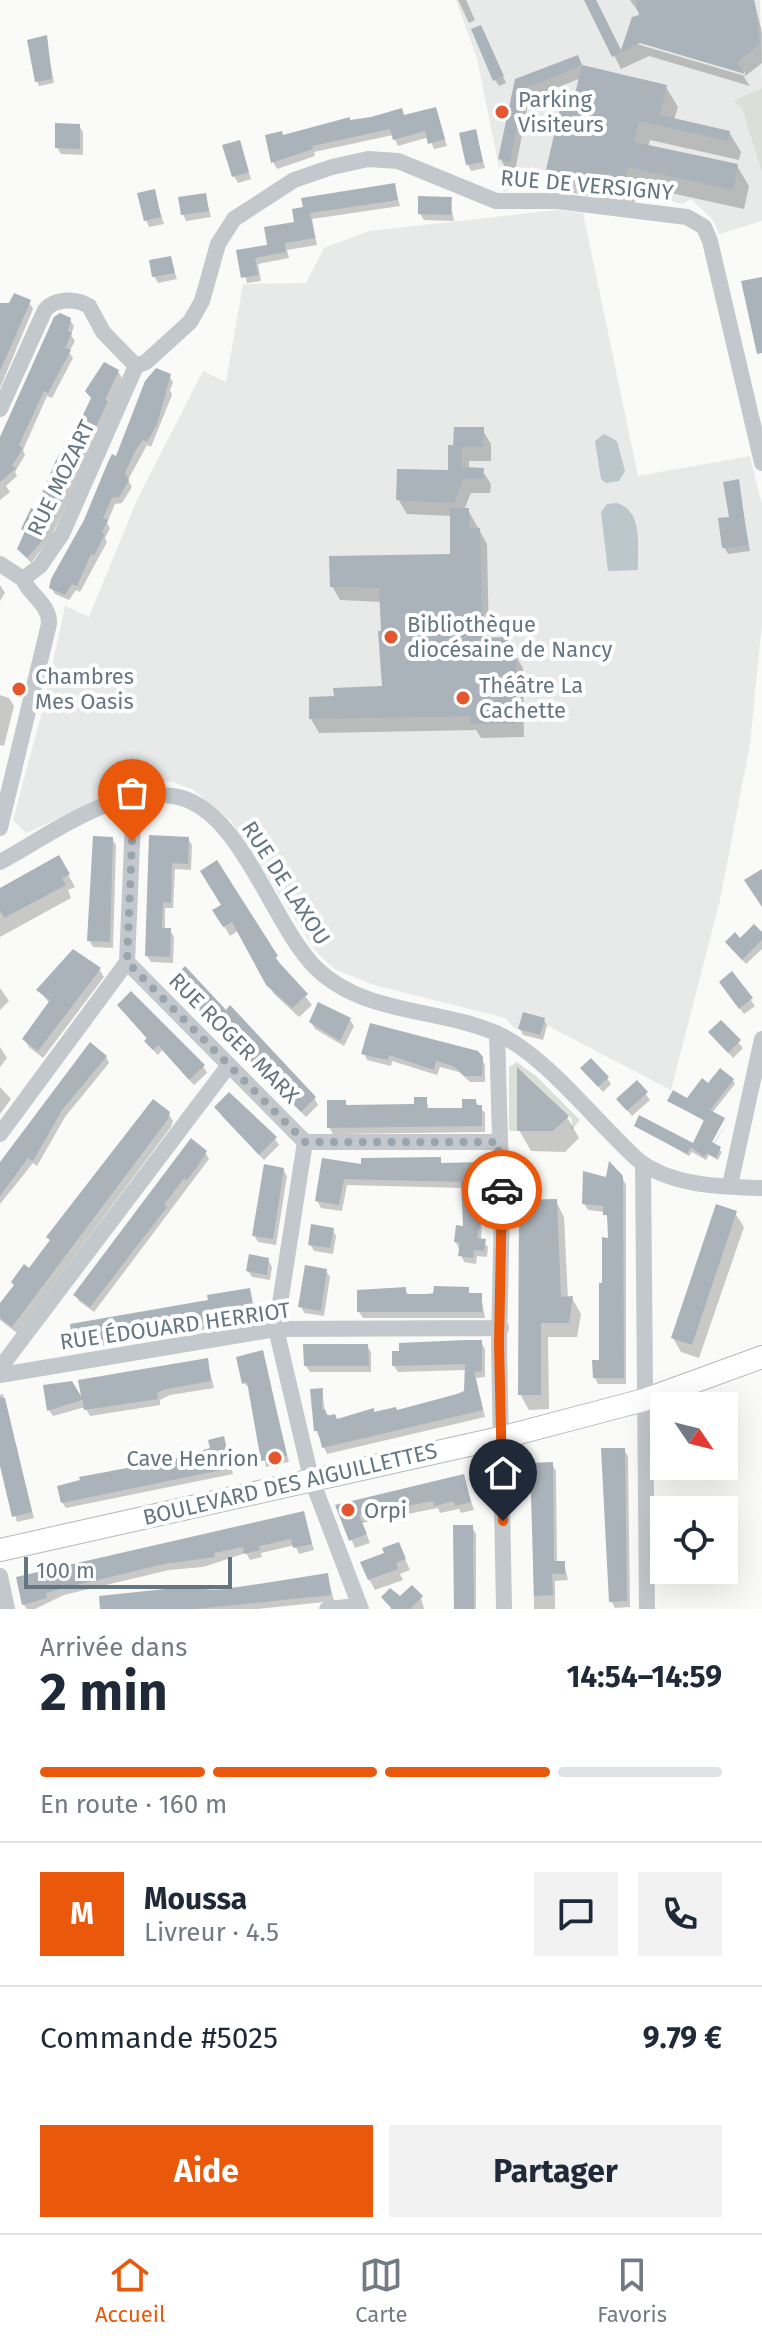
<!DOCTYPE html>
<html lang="fr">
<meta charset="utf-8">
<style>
body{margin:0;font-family:"Fira Sans",sans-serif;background:#f2f2f3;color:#1f2937;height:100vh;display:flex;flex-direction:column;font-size:30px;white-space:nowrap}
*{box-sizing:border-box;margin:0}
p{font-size:26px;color:#747a83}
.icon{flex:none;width:44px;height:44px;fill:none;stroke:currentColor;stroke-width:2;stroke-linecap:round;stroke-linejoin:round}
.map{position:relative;height:1609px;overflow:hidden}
.drawer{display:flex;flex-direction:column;background:#fff;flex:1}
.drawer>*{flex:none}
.needle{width:52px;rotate:125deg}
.controls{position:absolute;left:650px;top:1392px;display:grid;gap:16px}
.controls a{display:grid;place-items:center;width:88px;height:88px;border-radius:0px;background:#fff;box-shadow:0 8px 32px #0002;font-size:40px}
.scale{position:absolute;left:24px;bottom:20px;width:208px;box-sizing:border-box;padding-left:8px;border:4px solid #657683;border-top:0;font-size:22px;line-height:28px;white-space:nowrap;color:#657683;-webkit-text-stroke:6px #fff;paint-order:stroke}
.pin{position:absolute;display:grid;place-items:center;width:68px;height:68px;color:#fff;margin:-82px -34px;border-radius:50% 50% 50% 0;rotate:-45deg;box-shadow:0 0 8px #0007}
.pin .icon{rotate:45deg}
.courier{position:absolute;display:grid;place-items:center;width:80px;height:80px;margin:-40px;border:6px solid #ea580c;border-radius:50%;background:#fff;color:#222;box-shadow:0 2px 10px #0007}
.head em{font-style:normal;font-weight:700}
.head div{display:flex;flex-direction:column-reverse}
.head{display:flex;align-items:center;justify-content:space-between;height:136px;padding:0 40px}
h1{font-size:52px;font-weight:700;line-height:60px}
.bar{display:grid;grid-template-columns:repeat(4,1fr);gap:12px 8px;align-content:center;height:96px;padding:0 40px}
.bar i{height:10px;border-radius:6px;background:#e0e1e3}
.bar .active{background:#ea580c}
.bar p{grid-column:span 4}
.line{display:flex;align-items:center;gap:20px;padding:0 40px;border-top:2px solid #e0e1e3}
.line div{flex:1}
.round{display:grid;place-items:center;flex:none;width:84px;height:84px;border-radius:0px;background:#f2f2f3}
.primary-button{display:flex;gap:16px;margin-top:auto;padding:16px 40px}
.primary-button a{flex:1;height:92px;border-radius:0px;background:#ea580c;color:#fff;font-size:32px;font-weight:700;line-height:92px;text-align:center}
.primary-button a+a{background:#f2f2f3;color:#1f2937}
.dock{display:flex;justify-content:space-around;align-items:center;height:112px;border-top:2px solid #e0e1e3;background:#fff;font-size:22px;color:#747a83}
.dock a{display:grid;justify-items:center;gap:4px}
.dock .active{color:#ea580c}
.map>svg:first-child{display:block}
</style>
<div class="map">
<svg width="762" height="1609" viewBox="0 0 762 1609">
<rect width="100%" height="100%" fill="#fafaf8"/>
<!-- built -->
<path fill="#e8e9e9" d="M456 0H760L762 88 734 101 742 108 762 173V221L719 234 713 220 691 199 683 204 531 167 530 180 504 192 477 58Z
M556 210 583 213 638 476 750 456 762 505V623L750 744 720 900 671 1090 544 1024 540 1035 514 1028 505 1018 374 985 336 970 317 953 231 821 192 789 169 781 137 784 26 833 13 820 43 708 65 606 89 617 137 500 203 371 226 382 243 284 306 283 324 248 369 231Z"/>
<!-- green -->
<path fill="#dadfd7" d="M762 88V173L742 108 733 101Z
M517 1062 537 1077 580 1120 571 1131 572 1119 524 1073 517 1074V1131H509V1067Z"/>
<!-- water -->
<path fill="#bbc7cb" d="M604 434 617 441 625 471 619 481 606 483 601 479 595 441Z
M617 503C644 512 637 546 638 570L608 571 601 512 607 504Z"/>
<!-- shadow -->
<path fill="#0003" fill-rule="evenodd" d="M458 0H466L475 20 469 23Z
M586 0H596L622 53 633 19 641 16 630 0H754L762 32V63L744 77 750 86 649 56 621 69ZM631 38 745 72V76L630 42Z
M484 34 506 83 499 86 495 80Z
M46 38 54 83 39 86 37 81Z
M578 57 584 68 666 87 678 107 674 120 729 132 741 152 739 160 650 140 648 147 737 166 749 186 744 209 639 186 634 206 560 190 548 170 581 78 529 99 515 171 506 169 500 158 517 80Z
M435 109 447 146 434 149 429 137 398 146 393 135 314 152 315 156 277 169 273 162 284 137 350 122 405 117Z
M79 126 83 132V155L61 154 57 147Z
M475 131 485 168 471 171 468 165Z
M239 142 251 179 238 183 234 176Z
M394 185 400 206 312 219 317 245 287 250 289 258 258 264 261 281 247 283 239 252 270 247 296 223 305 209Z
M154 192 164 224 149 227 146 220Z
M205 196 211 217 186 221 183 214Z
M450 199 454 221 424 220 420 214Z
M170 258 177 279 158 283 154 276Z
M29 302 33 309 0 388V318Z
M70 320 74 326 71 335 75 341 69 352 73 358 52 398 47 396 23 450 25 455 15 472 17 476 6 486 10 492 0 500V450Z
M118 371 122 378 94 447 51 537 31 563 19 549 26 534 23 529 36 513Z
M169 376 173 382 170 390 172 395 151 447 147 445 128 480 132 487 122 503 115 504 107 523 110 528 105 538 107 542 80 592 76 590 69 600 55 594 51 588 117 458Z
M482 429 491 444V461H469V470H482L491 484 490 493H471L464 510H468L487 544 489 639 508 643 523 668 524 737 481 738 476 730 319 733 311 719 336 698 385 688 382 602 340 600 332 586 452 556V516L407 514 398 499 450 472V447Z
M738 481 750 551 728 554 724 547Z
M0 585 5 593 0 601Z
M0 695 9 698 14 706 4 746 0 745Z
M151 838 188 839 192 845 191 870 175 869 173 908H165V930H170L174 937 173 963 151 962 147 956Z
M112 839 116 845 113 948 93 947 89 940Z
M59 858 75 887 68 890 71 898 0 937V890Z
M217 863 282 967 312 1005 299 1017 274 994 239 930 230 936 215 911 223 906Z
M762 935V949L746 964 731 948 740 940Z
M99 969 104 977 43 1058 29 1047 24 1039 50 1004 39 990Z
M732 974 755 1006 744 1014 725 989Z
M173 981 314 1098 318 1105 306 1117Z
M0 988 9 1001 0 1010Z
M124 1012 203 1066 207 1073 194 1085 162 1050 158 1055 150 1047 148 1040Z
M350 1020 354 1026 344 1046 315 1029 311 1022Z
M544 1020 547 1026 543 1040 523 1035 520 1029Z
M721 1023 743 1048 733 1058 710 1033Z
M0 1047 7 1058 0 1067Z
M364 1053 481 1058 485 1065V1082H470L459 1072 440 1067 437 1075 392 1061 391 1066 367 1060Z
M106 1057 109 1063 65 1117 37 1166 33 1163 0 1204V1165Z
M583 1069 607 1078 611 1084 603 1092Z
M733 1080 735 1084 712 1113 709 1152 726 1123 714 1145 722 1152 718 1160 709 1155 706 1160 692 1152 689 1156 636 1125 694 1146 706 1122 669 1101 687 1100 708 1086Z
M637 1082 650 1100 632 1116 618 1099Z
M0 1087 11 1099 0 1114Z
M426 1099 429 1110H464L475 1101 485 1113V1132L333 1134 329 1127 345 1102 347 1107 416 1106Z
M168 1113 173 1121 171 1127 17 1333 0 1320V1306Z
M220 1114 275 1139 279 1145 264 1160Z
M567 1117 579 1138 565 1152 531 1151 519 1130Z
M205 1152 209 1159 94 1312 79 1301 76 1295Z
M439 1159 443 1165 481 1164 485 1171 481 1240 488 1247 487 1257 477 1256 476 1264 464 1262 456 1242 465 1228 464 1188 347 1185 342 1211 321 1208 317 1201 324 1161 363 1167Z
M283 1169 287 1176 276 1245 258 1242 254 1235Z
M622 1177 626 1185V1384H598L595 1378 601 1362 609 1222 605 1212 588 1210 584 1203Z
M556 1201 564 1217 568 1299 572 1298 581 1314 577 1337H548L549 1409 529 1410 520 1394Z
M735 1213 744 1227 699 1358 681 1352 673 1338Z
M333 1230 336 1236 333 1254 314 1251 310 1244Z
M268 1260 272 1267 270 1280 252 1277 248 1271Z
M326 1271 330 1277 324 1316 304 1313 301 1306Z
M405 1289 409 1296 467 1289 471 1295H481L485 1318H363L359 1312Z
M249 1290 257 1321 89 1348 87 1344 78 1345 74 1339Z
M481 1342 485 1349V1377L476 1378 485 1417 327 1454 316 1430 322 1390 325 1412 337 1421 397 1412 466 1392V1370L398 1372 394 1366Z
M367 1346 371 1352V1372H310L306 1366Z
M262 1353 289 1462 266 1467 250 1389 244 1383Z
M207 1361 214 1388 170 1395 160 1400V1405L90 1416 85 1407 53 1416 49 1410 71 1383 84 1405Z
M3 1394 34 1518 17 1522 0 1457V1395Z
M223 1439 233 1474 66 1508 62 1502 134 1471 213 1450Z
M624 1450 628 1456 630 1607 615 1608 611 1601Z
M552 1464 556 1471 557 1563H564L568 1580 555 1581V1609H534L532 1465Z
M463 1476 474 1510 461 1513 459 1509 440 1513 438 1508 362 1523 370 1543 355 1548 337 1506Z
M303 1513 314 1550 299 1554 295 1545 261 1553 262 1557 250 1560 246 1553 203 1567 169 1570 64 1595 35 1609H27L24 1605 18 1578Z
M455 1527H472L476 1534V1609H454Z
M398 1544 410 1570 400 1574 403 1580 375 1590 369 1579Z
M328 1577 334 1601 257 1609H102L203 1591Z
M412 1588 421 1598 424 1609H390Z"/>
<!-- building -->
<path fill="#aab3b9" d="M584 0H596L621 50 632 17 639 15 636 0H754L760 44 737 63 745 74 640 43 612 57Z
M481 25 504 76 493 81 471 29Z
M47 35 52 79 35 82 27 40Z
M578 55 582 65 524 89 510 162 498 159 515 79Z
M582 65 667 85 660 115 730 131 728 141 639 121 634 142 738 164 733 190 628 167 623 187 546 170 563 96 574 98Z
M436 107 445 139 428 144 425 131 393 140 390 129 312 146 313 149 271 163 265 135 282 131 283 135 350 117V120L371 117 402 108 404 115Z
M55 123 80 124V149L55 148Z
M476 129 483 162 466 165 459 133Z
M240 140 249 172 232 177 222 145Z
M395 183 398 200 310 213 315 238 285 243 286 252 255 258 258 275 241 278 236 250 267 245 264 227 294 222 292 209 303 207 301 198Z
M155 189 161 217 144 221 137 193Z
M206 193 209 211 181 215 178 197Z
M418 196 452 197 451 215 418 214Z
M171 256 175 273 152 277 149 260Z
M762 277V353L757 354 741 281Z
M14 293 31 300 0 371V303H9Z
M60 313 71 318 68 331 72 333 65 348 71 350 48 393 44 391 19 445 23 448 12 466 16 468 0 482V437L54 317Z
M104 362 119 370 105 400 108 401 45 537 27 558 17 549 25 531 21 529 31 508 35 510 56 460 82 417 91 398 85 391Z
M156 368 171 374 157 424 147 442 143 440 135 451 125 473 129 480 119 497 112 498 103 518 108 520 102 532 105 534 94 556 91 554 77 586 72 584 65 595 49 588 51 579 84 520 108 462 112 454 116 456 145 381Z
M454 427H484L483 447H462V467L484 468 483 479H463L454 503 396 500 397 469 448 470V445H453Z
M739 479 748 545 722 548 718 518 729 517 723 482Z
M450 508H469V528H480L482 638 505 637 510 642V652H516L517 723 470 724V716L309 719V697L334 696 333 688 382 686 378 631H381L379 588 330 587 329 556 450 554Z
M149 835 189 837 188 864 172 863 171 903 163 902 162 928H171L170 957 145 956Z
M93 836 113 837 110 942 87 941Z
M59 855 70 874 62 878 66 885 4 918 0 910V888Z
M217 860 278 956 275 958 308 994 292 1008 266 985 232 922 223 927 212 910 221 905 200 871Z
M762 869V907L744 880Z
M754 924 762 932V940L742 960 725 942 735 932 740 938Z
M73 949 101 968 38 1051 22 1039 50 1000 36 990Z
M185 966 226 1010 230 1005 316 1097 301 1112 170 981Z
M732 971 753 998 739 1009 719 982Z
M131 991 205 1065 189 1080 158 1045 153 1050 144 1041 147 1038 117 1005Z
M318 1002 351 1018 340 1041 309 1022Z
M523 1012 545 1018 540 1035 518 1029Z
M721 1020 741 1040 728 1053 708 1032Z
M370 1023 478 1051 483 1057 482 1076H465L453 1066 436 1061 434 1070 389 1055 388 1060 361 1054Z
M90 1042 107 1056 62 1110 33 1161 28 1158 0 1196V1162Z
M591 1058 609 1077 598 1087 580 1068Z
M517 1067 569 1116 553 1131H517Z
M720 1068 734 1079 710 1110 725 1118 712 1142 721 1147 716 1158 707 1153 704 1157 691 1147 687 1154 634 1126 639 1115 693 1143 704 1120 667 1101 673 1090 687 1098 702 1078 708 1083Z
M637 1080 648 1092 627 1111 616 1099Z
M229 1092 277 1137 259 1155 214 1107Z
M414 1097H427V1108H462V1099H476V1105H482V1126L327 1128V1100H346V1105L414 1104Z
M153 1099 170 1112 168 1119 12 1327 0 1318V1303L14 1285 11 1282 24 1264 29 1268 50 1240 46 1237Z
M191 1138 207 1151 197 1167 187 1180 184 1178 164 1205 167 1207 90 1307 73 1295Z
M441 1157V1163L482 1162V1216L477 1238 486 1239 484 1251 474 1250 473 1258 458 1256 460 1243 454 1242 456 1225 463 1226 461 1182 344 1179 339 1205 315 1201 322 1158 361 1164V1158Z
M609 1161 623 1176 624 1378H593L592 1360H599V1283H602V1237L608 1238 607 1215H603V1206L582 1204 583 1171 606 1177Z
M264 1164 284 1168 273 1239 252 1236Z
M557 1199 561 1297 573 1296 569 1323H541V1395H518L519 1200Z
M716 1204 737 1211 692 1345 671 1338Z
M311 1224 334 1228 330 1248 308 1245Z
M249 1254 269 1258 267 1275 246 1271Z
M305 1265 327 1269 321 1311 298 1307Z
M434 1286 469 1287V1293H482V1312H357V1290L406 1287V1294H433Z
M250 1288 255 1315 84 1343 83 1338 72 1340 70 1324 208 1300 207 1295Z
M466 1340H482V1371L474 1372 483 1410 322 1448 318 1431H314L310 1389 323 1388 322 1410 325 1409 327 1416 335 1414 337 1419 374 1408V1412L396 1407 397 1410 457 1394 464 1391 465 1364 392 1366V1351H399V1343Z
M303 1344H368L369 1366H304Z
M263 1350 287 1456 261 1461 247 1382 242 1384 236 1357Z
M208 1358 211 1381 166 1389 157 1393 158 1399 84 1410 82 1400 47 1411 43 1385 72 1381 81 1396 78 1380Z
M0 1398H5L32 1512 12 1517 0 1466Z
M224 1436 231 1468 61 1503 57 1486 80 1480 79 1477 170 1460 210 1448 208 1440Z
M601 1448H625L627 1601 609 1602Z
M553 1462 554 1561H565V1574H552L553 1595 534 1596 530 1463Z
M464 1474 471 1502 455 1506 454 1501 434 1506 433 1501 359 1515 367 1534 349 1541 335 1505Z
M304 1511 312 1544 293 1548 291 1539 259 1546 260 1550 244 1554 243 1547 214 1553 215 1557 164 1564 60 1589 46 1593 47 1598 22 1605 16 1577Z
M453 1525H473L474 1609H454Z
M399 1542 406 1559 396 1563 398 1569 368 1580 360 1562 384 1553 382 1548Z
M328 1573 331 1595 196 1609H100L99 1596 203 1585V1589L220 1590Z
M412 1585 423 1596 410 1609H392L381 1597 390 1588 400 1596Z"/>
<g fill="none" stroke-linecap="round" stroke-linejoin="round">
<defs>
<path id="secondary" d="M0 1550 500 1438 644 1400 762 1357"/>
</defs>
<!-- secondary casing -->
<use href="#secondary" stroke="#b3babf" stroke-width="24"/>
<!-- street -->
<path stroke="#c3c8cc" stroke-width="16" d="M136 366 146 362 190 322 202 301 218 244 234 219 294 180 332 167 368 159 398 161 496 201H557L687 217 704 227 710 241 762 463
M0 409 45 310C55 298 76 298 89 306L103 332 136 366
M0 564 23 579
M23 579 40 566 62 534 136 366
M0 828 49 624C50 604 30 596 23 579
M0 862C52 834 110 787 173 796 240 805 272 926 317 969 365 1015 440 1008 498 1034 544 1054 598 1124 637 1159 669 1186 723 1187 762 1188
M127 962 305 1142 276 1329 311 1478 361 1609
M497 1033 502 1208 499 1343 504 1609
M0 1134 127 962 134 797
M305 1142H498
M643 1164 647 1609
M730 1185 762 1039
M0 1368 229 1065
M0 1375 276 1329 501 1328
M0 1576 7 1609
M327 1609 358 1606"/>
<!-- secondary -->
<use href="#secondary" stroke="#fff" stroke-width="22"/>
</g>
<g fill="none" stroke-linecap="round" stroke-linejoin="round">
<!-- done -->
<path stroke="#99a4ac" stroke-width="8" stroke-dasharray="0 14.4" d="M132 841 127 962 305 1142H498L502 1190"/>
<!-- route -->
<path stroke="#ea580c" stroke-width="10" d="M502 1190 499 1343 503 1521"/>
</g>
<!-- markers -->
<g fill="#e4572e" stroke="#fff" stroke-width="3">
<circle cx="502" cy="112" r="8"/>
<circle cx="391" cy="637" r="8"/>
<circle cx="19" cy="689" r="8"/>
<circle cx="463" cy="698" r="8"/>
<circle cx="275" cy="1458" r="8"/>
<circle cx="348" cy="1510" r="8"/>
</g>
<g text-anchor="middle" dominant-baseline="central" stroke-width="8" stroke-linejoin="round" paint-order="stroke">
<!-- poi labels -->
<g font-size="22" fill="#657683" stroke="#fff" text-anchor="start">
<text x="518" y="99">Parking<tspan x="518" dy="25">Visiteurs</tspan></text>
<text x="407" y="624">Bibliothèque<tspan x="407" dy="25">diocésaine de Nancy</tspan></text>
<text x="35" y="676">Chambres<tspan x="35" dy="25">Mes Oasis</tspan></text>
<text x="479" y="685">Théâtre La<tspan x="479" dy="25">Cachette</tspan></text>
<text x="259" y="1458" text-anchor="end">Cave Henrion</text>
<text x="364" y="1510">Orpi</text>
</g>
<!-- street labels -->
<g font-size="22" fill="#657683" stroke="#fff">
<text transform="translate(587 185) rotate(5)">RUE DE VERSIGNY</text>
<text transform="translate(61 478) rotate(-64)">RUE MOZART</text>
<text transform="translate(286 883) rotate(57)">RUE DE LAXOU</text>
<text transform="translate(234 1038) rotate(45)">RUE ROGER MARX</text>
<text transform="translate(175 1326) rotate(-8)">RUE ÉDOUARD HERRIOT</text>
<text transform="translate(290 1484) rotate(-13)">BOULEVARD DES AIGUILLETTES</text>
</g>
</g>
</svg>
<div class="controls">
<a><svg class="needle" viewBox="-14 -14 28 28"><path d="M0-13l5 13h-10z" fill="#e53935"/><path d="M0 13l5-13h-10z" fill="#747a83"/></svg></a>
<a><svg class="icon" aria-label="locate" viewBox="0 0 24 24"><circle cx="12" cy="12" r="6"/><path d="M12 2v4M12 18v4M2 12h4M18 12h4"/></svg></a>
</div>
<div class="scale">100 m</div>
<div class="pin" style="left:132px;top:841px;background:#ea580c"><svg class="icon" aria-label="bag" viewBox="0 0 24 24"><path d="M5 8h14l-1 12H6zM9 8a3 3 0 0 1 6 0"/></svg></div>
<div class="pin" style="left:503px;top:1521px;background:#1f2937"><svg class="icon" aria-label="home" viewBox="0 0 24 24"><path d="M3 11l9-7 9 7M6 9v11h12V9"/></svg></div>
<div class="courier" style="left:502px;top:1190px"><svg class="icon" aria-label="car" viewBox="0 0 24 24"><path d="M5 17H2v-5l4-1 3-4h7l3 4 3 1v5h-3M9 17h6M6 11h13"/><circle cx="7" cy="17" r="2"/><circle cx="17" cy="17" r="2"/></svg></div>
</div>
<section class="drawer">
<div class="head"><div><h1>2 min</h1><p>Arrivée dans</p></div><em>14:54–14:59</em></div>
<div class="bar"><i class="active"></i><i class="active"></i><i class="active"></i><i></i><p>En route · 160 m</p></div>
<div class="line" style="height:144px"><b class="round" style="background:#ea580c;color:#fff">M</b><div><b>Moussa</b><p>Livreur · 4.5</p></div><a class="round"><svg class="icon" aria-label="chat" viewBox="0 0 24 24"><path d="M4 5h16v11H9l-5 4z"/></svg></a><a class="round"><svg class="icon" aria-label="phone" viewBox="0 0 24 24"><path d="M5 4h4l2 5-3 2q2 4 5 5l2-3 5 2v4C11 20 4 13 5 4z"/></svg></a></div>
<div class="line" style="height:104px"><div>Commande #5025</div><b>9.79 €</b></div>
<div class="primary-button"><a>Aide</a><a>Partager</a></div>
</section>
<nav class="dock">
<a class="active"><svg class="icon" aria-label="home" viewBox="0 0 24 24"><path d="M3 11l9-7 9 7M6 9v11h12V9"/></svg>Accueil</a>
<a><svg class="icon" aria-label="map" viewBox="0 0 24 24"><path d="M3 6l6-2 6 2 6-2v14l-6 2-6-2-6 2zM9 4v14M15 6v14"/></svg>Carte</a>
<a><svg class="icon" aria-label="saved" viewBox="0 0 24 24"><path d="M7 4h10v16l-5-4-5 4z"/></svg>Favoris</a>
</nav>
